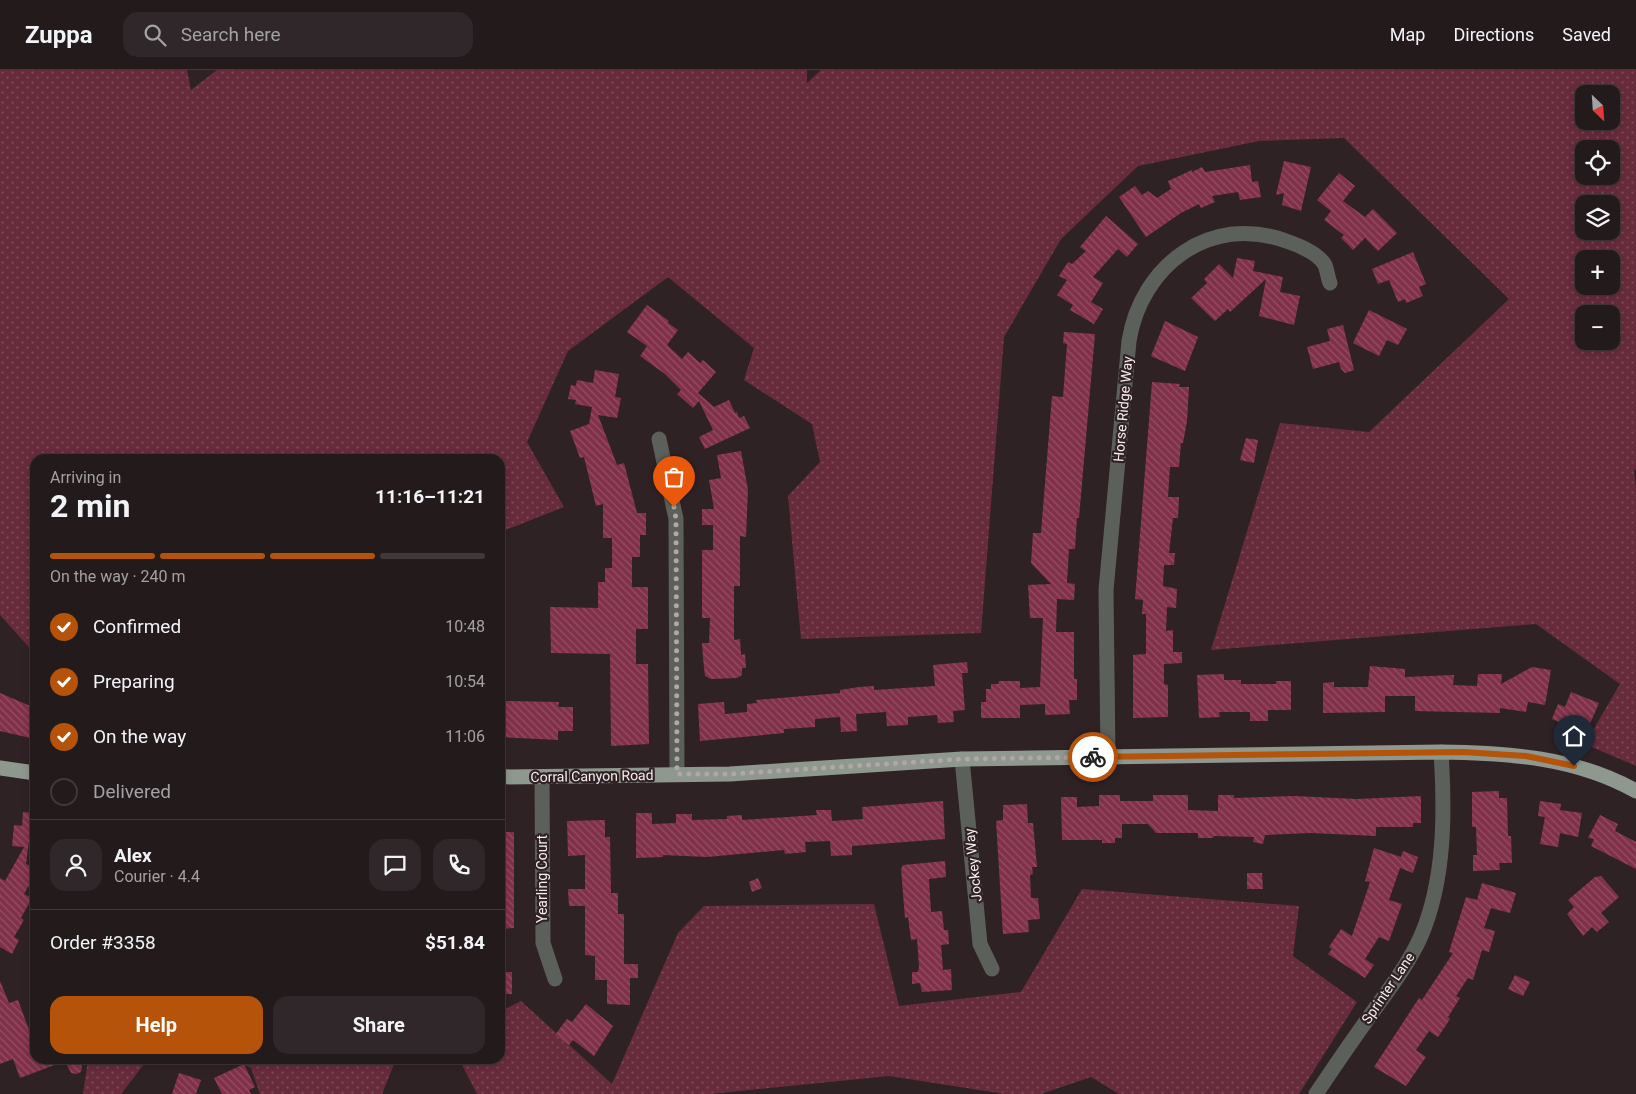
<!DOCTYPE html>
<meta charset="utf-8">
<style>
body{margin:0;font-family:Roboto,sans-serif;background:#2f2729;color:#f1f3f6;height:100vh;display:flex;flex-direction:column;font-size:19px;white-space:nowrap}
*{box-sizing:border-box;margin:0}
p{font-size:16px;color:#a3a1a3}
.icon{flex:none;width:28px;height:28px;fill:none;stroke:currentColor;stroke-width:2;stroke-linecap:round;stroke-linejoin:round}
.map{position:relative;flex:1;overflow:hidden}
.sheet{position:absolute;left:30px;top:384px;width:475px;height:610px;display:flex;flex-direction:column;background:#231a1c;border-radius:15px;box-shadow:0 2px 8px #0003,0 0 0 1px #40383b}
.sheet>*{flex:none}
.needle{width:32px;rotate:155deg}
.fabs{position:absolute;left:1575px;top:15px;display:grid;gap:10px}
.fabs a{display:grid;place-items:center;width:45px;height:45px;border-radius:10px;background:#231a1c;box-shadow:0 2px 8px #0003,0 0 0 1px #40383b;font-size:25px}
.pin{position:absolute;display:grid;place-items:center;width:42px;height:42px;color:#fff;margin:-51px -21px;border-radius:50% 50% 50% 0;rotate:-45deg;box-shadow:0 0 5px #0007}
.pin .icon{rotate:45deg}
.courier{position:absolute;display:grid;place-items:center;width:50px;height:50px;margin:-25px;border:4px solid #b45309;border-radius:50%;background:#fff;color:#222;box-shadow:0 1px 6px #0007}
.head em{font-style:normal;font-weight:700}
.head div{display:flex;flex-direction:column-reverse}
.head{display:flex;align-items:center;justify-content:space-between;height:85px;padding:0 20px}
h1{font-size:32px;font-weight:700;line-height:38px}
.bar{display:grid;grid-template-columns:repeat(4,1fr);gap:8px 5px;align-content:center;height:60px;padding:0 20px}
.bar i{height:6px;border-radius:4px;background:#40383b}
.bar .active{background:#b45309}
.bar p{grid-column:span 4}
.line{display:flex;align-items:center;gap:12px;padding:0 20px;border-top:1px solid #40383b}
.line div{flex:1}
.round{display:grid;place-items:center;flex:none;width:52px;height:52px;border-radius:15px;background:#2f2729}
ol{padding:0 20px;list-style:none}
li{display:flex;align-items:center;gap:15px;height:55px}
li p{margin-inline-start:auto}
li .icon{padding:5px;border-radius:50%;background:#b45309;color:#fff;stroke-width:4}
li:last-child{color:#a3a1a3}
li i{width:28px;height:28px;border:2px solid #40383b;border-radius:50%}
.action{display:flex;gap:10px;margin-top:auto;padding:10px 20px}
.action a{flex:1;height:58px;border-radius:15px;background:#b45309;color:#fff;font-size:20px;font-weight:700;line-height:58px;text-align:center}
.action a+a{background:#2f2729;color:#f1f3f6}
header{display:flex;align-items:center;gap:30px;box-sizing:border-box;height:70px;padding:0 25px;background:#231a1c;border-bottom:1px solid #40383b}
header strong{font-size:24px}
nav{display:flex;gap:28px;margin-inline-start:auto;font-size:18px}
.search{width:350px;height:45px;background:#2f2729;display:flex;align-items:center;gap:12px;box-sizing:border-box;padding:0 18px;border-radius:15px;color:#a3a1a3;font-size:19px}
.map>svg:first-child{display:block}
</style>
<header>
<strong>Zuppa</strong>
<div class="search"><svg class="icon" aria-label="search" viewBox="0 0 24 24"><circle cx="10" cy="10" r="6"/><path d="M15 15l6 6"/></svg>Search here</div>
<nav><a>Map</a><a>Directions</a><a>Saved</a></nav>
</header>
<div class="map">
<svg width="1636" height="1024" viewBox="0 0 1636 1024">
<defs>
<pattern id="green-dots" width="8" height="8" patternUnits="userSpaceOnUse" patternTransform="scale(1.25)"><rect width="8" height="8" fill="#672c3c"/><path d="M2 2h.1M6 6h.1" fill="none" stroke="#7e4b58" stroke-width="1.8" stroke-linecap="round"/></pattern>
<pattern id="building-back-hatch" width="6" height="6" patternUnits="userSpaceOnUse" patternTransform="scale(1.25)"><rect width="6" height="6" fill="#803149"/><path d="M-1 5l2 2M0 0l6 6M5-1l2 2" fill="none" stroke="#934f64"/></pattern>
</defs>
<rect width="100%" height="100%" fill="#2f2225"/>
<!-- green -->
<path fill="url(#green-dots)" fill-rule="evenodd" d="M0 0H187L191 20 217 0H807V13L821 0H1636V398L1634 401 1636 419V696L1585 674 1620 614 1536 554 1211 580 1280 353 1369 362 1509 229 1344 68 1259 71 1138 96 1061 169 1004 267 981 563 801 569 788 426 820 392 812 354 744 310 754 278 668 207 568 281 527 372 564 437 500 462V389H35V584L0 545ZM1584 24H1611V51H1584ZM1584 79H1611V106H1584ZM1584 134H1611V161H1584ZM1584 189H1611V216H1584ZM1584 244H1611V271H1584Z
M1082 819 1299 836 1293 886 1357 932 1299 1024H1119L1091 1007 1041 1024H1005L889 1006 710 1024H477L459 989H500V942L521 931 612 1014 678 863 704 836 874 834 899 936 1021 922Z
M88 989H148L121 1024H83Z
M233 989H396L382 1024H260L251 998Z"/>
<!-- building -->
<path fill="url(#building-back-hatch)" d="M1284 91 1311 97 1301 141 1282 135 1284 123 1276 125Z
M1250 95 1252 112 1258 111 1261 127 1240 130 1238 122 1212 126 1215 132 1201 138 1199 134 1181 143 1146 167 1119 127 1135 116 1142 125 1148 121 1157 128 1171 119 1168 111 1192 100V102L1202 97 1205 102Z
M1339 103 1355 116 1343 131 1365 147 1373 139 1397 163 1378 181 1365 168 1353 180 1341 168 1344 165 1324 150 1331 141 1317 130Z
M1106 146 1138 174 1127 187 1118 179 1093 207 1103 213 1091 232 1103 239 1094 254 1070 240 1073 235 1057 225 1067 210 1059 206 1068 192 1072 194 1086 181 1080 177Z
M1413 182 1426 214 1419 217 1423 226 1406 233 1405 229 1398 232 1389 210 1378 214 1372 199Z
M1237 188 1255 191 1253 201 1283 207 1280 222 1300 226 1294 255 1259 246 1266 209 1230 242 1228 239 1215 251 1191 228 1207 213 1204 209 1219 194 1233 208Z
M647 235 669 251 668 253 678 260 667 275 682 289 688 282 700 293 703 290 716 302 698 323 714 337 729 330 735 343 737 342 739 348 744 346 750 358 705 379 699 367 713 360 699 331 693 338 677 324 681 320 665 304 640 286 647 276 627 262Z
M1369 240 1407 259 1398 275 1387 270 1379 286 1353 273Z
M1165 251 1198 267 1185 301 1151 286Z
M1343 255 1354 300 1345 303 1341 299 1339 292 1313 299 1307 277 1330 271 1327 259Z
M1064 262 1095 264 1079 448H1077L1075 479H1069L1067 513 1075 514 1074 530 1057 529 1056 562H1074V609H1077V630H1069L1070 644 1045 645V634L1020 635V648H981V632H986V619H991V614H998L999 611H1020V618L1040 617 1043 548H1030L1028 515 1051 514 1031 493 1033 463H1041L1052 326 1063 327 1067 274 1063 273Z
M595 300 619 304 615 327 621 328 617 348 598 345 617 395 624 393 637 443H646V465H640V487H632V517H648V559H636V594H648L649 674 611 676 610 584 551 583 550 537 598 538V512H605V498H612V468H603V434L596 436 584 387 580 388 570 361 589 354 592 337 575 334 576 330 568 329 571 315 576 316 577 310 593 313Z
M1152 312 1180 314 1179 317H1189L1187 351 1183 373H1181L1179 397H1170L1168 427H1179L1178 448H1173L1169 483H1175L1174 495H1164L1163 516 1177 519 1176 538 1167 537 1166 561 1173 560V582H1182V593L1164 594V614L1168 615V647L1133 648V585L1146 584V544H1142L1143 530 1135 529Z
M1246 368 1258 370 1254 393 1240 390Z
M741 381 748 420 746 467 740 466V516H734V570L740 569 741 585 745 584 746 598H742V605L737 608 711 609 705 606 703 588 702 573H709L710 548H702V480H713V455H702V439H714L709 410 721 408 717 385Z
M967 592 968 603H962L965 640 953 641 954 652 938 653 937 645 908 647V655L887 656 886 642 856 644 857 661 841 662 840 647 815 649V657L784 659V663L700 671 698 634 724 632 725 644 747 642V634L757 633 756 630 840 623V620L859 617 874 616V620L935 616 933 595Z
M1370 596 1405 599V607L1454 605 1453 615 1477 616 1478 604H1502L1501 614 1532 597 1551 600 1545 635 1528 632 1526 642 1500 638V643L1415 641V626H1385V642L1323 643V613L1334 612V617H1368Z
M1224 604V610H1241V614H1276V611H1291V640H1268V651H1250V642H1219L1220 647 1199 648 1197 605Z
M1571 622 1599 633 1589 656 1575 650 1573 658 1552 649 1558 634 1565 637Z
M0 623 35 638V669L0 661Z
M505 631 559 632 558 637H573V661H558V670L500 667V642H505Z
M1499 721V728H1507L1508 766H1511L1512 793H1499L1500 800 1473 801V785H1477L1476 757H1472V722Z
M1099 725H1120V731H1153V725H1188V740L1218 741V725H1234V728L1294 726 1357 729 1421 726V753H1413V757H1376V766L1311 763 1265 765 1263 774 1253 772 1254 767 1214 766 1213 768H1198V763H1156L1148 754H1122V768H1115V773H1102V770H1062L1061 727H1077V737L1099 736Z
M943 731 945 769 852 776V785L831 786 830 771 805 772 806 782 785 784 784 780 707 787 663 785V787L636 788V743H652V754L676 753V744H692V750L727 749V746L742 745V750L817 745 816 740H831L832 751 863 749 862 737Z
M1540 731 1561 734 1560 740 1582 743 1578 767 1560 763 1558 777 1540 774 1545 747 1538 746Z
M1027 734 1028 753H1033L1037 797H1032L1033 804 1030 805 1031 828H1038L1040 849 1028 850 1029 862 1003 864 996 751 1003 750V735Z
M23 742 35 743V772H29L26 794 35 798V805L24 824 32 828 21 848 24 850 14 867 19 870 12 884 0 877V808L5 811 24 777 12 776 14 755 22 756Z
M1600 745 1618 754 1615 761 1636 772V799L1591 776 1594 769 1588 768Z
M605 750V767H610L611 823H618V844H624V894H638V908H630V935L607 934V910H595V886L585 885V836H569L568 819H585V785L568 786 567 751Z
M500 762H514V858L500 859Z
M1374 778 1401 787 1403 781 1418 787 1413 803 1400 798 1389 830 1402 834 1389 871 1379 867 1365 889 1374 895 1365 908 1328 884 1332 879 1329 877 1341 859 1352 866 1370 812 1365 811Z
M945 791 946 807 929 809 931 842 942 841 944 860H948L949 874 941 875 943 900 951 899 952 920 922 922 920 913 912 914V902H918L919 896 917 869 911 870 908 847 905 848 901 799 903 795Z
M1247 803H1262L1263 819H1247Z
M1601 806 1619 827 1601 843 1609 852 1597 862 1592 857 1583 866 1567 844 1574 837 1568 830 1595 807Z
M758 808 762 818 752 822 749 812Z
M1482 813 1516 823 1510 843 1491 838 1484 858 1495 861 1489 882 1482 880 1473 910 1468 908 1456 926 1460 928 1448 947 1450 949 1438 967 1429 961 1416 980 1426 987 1406 1016 1374 997 1419 928 1422 930 1453 883 1449 882 1466 827 1477 830Z
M500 902H512V924H500Z
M1515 905 1530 912 1523 926 1508 919Z
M0 911 9 933 18 930 31 965 35 963V989L68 990 20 1008 13 989 0 994Z
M586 934 613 956 594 986 573 970 569 975 555 965 567 949 572 952Z
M75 991 80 992 82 997 81 1002 76 1004 71 1003 67 995Z
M244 994 255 1017 249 1020 251 1024H222L214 1008Z
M179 1003 201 1010 196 1024H172Z"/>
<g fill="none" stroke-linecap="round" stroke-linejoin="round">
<!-- minor -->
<path stroke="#5b605b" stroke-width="15" d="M659 369 676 449 677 704
M1108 686 1106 520 1129 271C1141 196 1210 143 1286 171 1298 175 1318 183 1325 195 1327 200 1328 208 1330 213
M962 689 980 874 992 899
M542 707 543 873 555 909
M1316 1024C1336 994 1356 965 1377 936 1393 914 1410 891 1421 866 1445 810 1445 742 1441 682"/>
<!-- major -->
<path stroke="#8f988f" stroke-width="15" d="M0 698 35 703
M500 707 730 704 962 689 1441 682C1509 683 1575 687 1636 721"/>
</g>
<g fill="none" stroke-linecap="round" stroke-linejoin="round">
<!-- done -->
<path stroke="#b1a6a8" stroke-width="5" stroke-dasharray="0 9" d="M674 437 676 449 677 704H730L962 689 1093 687"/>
<!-- route -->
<path stroke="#b45309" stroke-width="6" d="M1093 687 1463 682 1526 686 1574 696"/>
</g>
<g text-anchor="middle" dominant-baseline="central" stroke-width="4.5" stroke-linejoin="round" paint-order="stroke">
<!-- street labels -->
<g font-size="14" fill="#f7edef" stroke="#2f2225">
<text transform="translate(1123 339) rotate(-85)">Horse Ridge Way</text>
<text transform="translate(592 706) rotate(-1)">Corral Canyon Road</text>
<text transform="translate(973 795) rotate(-96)">Jockey Way</text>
<text transform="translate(542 809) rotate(-90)">Yearling Court</text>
<text transform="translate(1388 918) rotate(-56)">Sprinter Lane</text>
</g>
</g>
</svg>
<div class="fabs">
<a><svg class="needle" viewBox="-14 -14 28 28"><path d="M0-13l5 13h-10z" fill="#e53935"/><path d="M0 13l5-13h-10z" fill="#a3a1a3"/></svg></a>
<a><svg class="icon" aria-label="locate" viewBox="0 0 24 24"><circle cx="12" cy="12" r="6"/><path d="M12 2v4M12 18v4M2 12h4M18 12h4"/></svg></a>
<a><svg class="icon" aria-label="layers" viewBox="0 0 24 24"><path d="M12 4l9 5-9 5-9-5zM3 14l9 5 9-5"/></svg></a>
<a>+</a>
<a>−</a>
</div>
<div class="pin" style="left:674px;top:437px;background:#ea580c"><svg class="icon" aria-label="bag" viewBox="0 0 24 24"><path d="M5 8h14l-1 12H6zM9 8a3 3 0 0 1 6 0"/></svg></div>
<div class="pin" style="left:1574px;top:696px;background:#1f2937"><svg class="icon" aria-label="home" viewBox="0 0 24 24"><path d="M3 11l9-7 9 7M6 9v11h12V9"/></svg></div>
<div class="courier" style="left:1093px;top:687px"><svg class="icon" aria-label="bike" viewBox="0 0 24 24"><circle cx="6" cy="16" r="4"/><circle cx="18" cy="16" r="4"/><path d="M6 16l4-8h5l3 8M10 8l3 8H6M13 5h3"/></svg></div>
<section class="sheet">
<div class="head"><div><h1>2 min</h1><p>Arriving in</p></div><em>11:16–11:21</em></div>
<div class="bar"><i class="active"></i><i class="active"></i><i class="active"></i><i></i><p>On the way · 240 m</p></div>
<ol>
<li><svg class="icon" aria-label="check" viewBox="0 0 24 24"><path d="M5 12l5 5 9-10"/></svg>Confirmed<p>10:48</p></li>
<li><svg class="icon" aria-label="check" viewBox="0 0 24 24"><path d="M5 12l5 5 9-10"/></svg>Preparing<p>10:54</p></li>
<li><svg class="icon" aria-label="check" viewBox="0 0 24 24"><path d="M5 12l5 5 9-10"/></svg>On the way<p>11:06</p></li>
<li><i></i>Delivered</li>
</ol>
<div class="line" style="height:90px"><a class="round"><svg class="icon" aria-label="person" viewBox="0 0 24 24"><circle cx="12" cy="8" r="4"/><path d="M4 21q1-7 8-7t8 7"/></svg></a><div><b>Alex</b><p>Courier · 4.4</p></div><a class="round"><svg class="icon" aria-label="chat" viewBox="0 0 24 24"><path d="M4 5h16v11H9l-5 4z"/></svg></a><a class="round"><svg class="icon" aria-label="phone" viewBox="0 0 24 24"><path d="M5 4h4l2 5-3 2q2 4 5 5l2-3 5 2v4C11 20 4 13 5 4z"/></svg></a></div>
<div class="line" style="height:65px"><div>Order #3358</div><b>$51.84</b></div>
<div class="action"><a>Help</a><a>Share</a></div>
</section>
</div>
